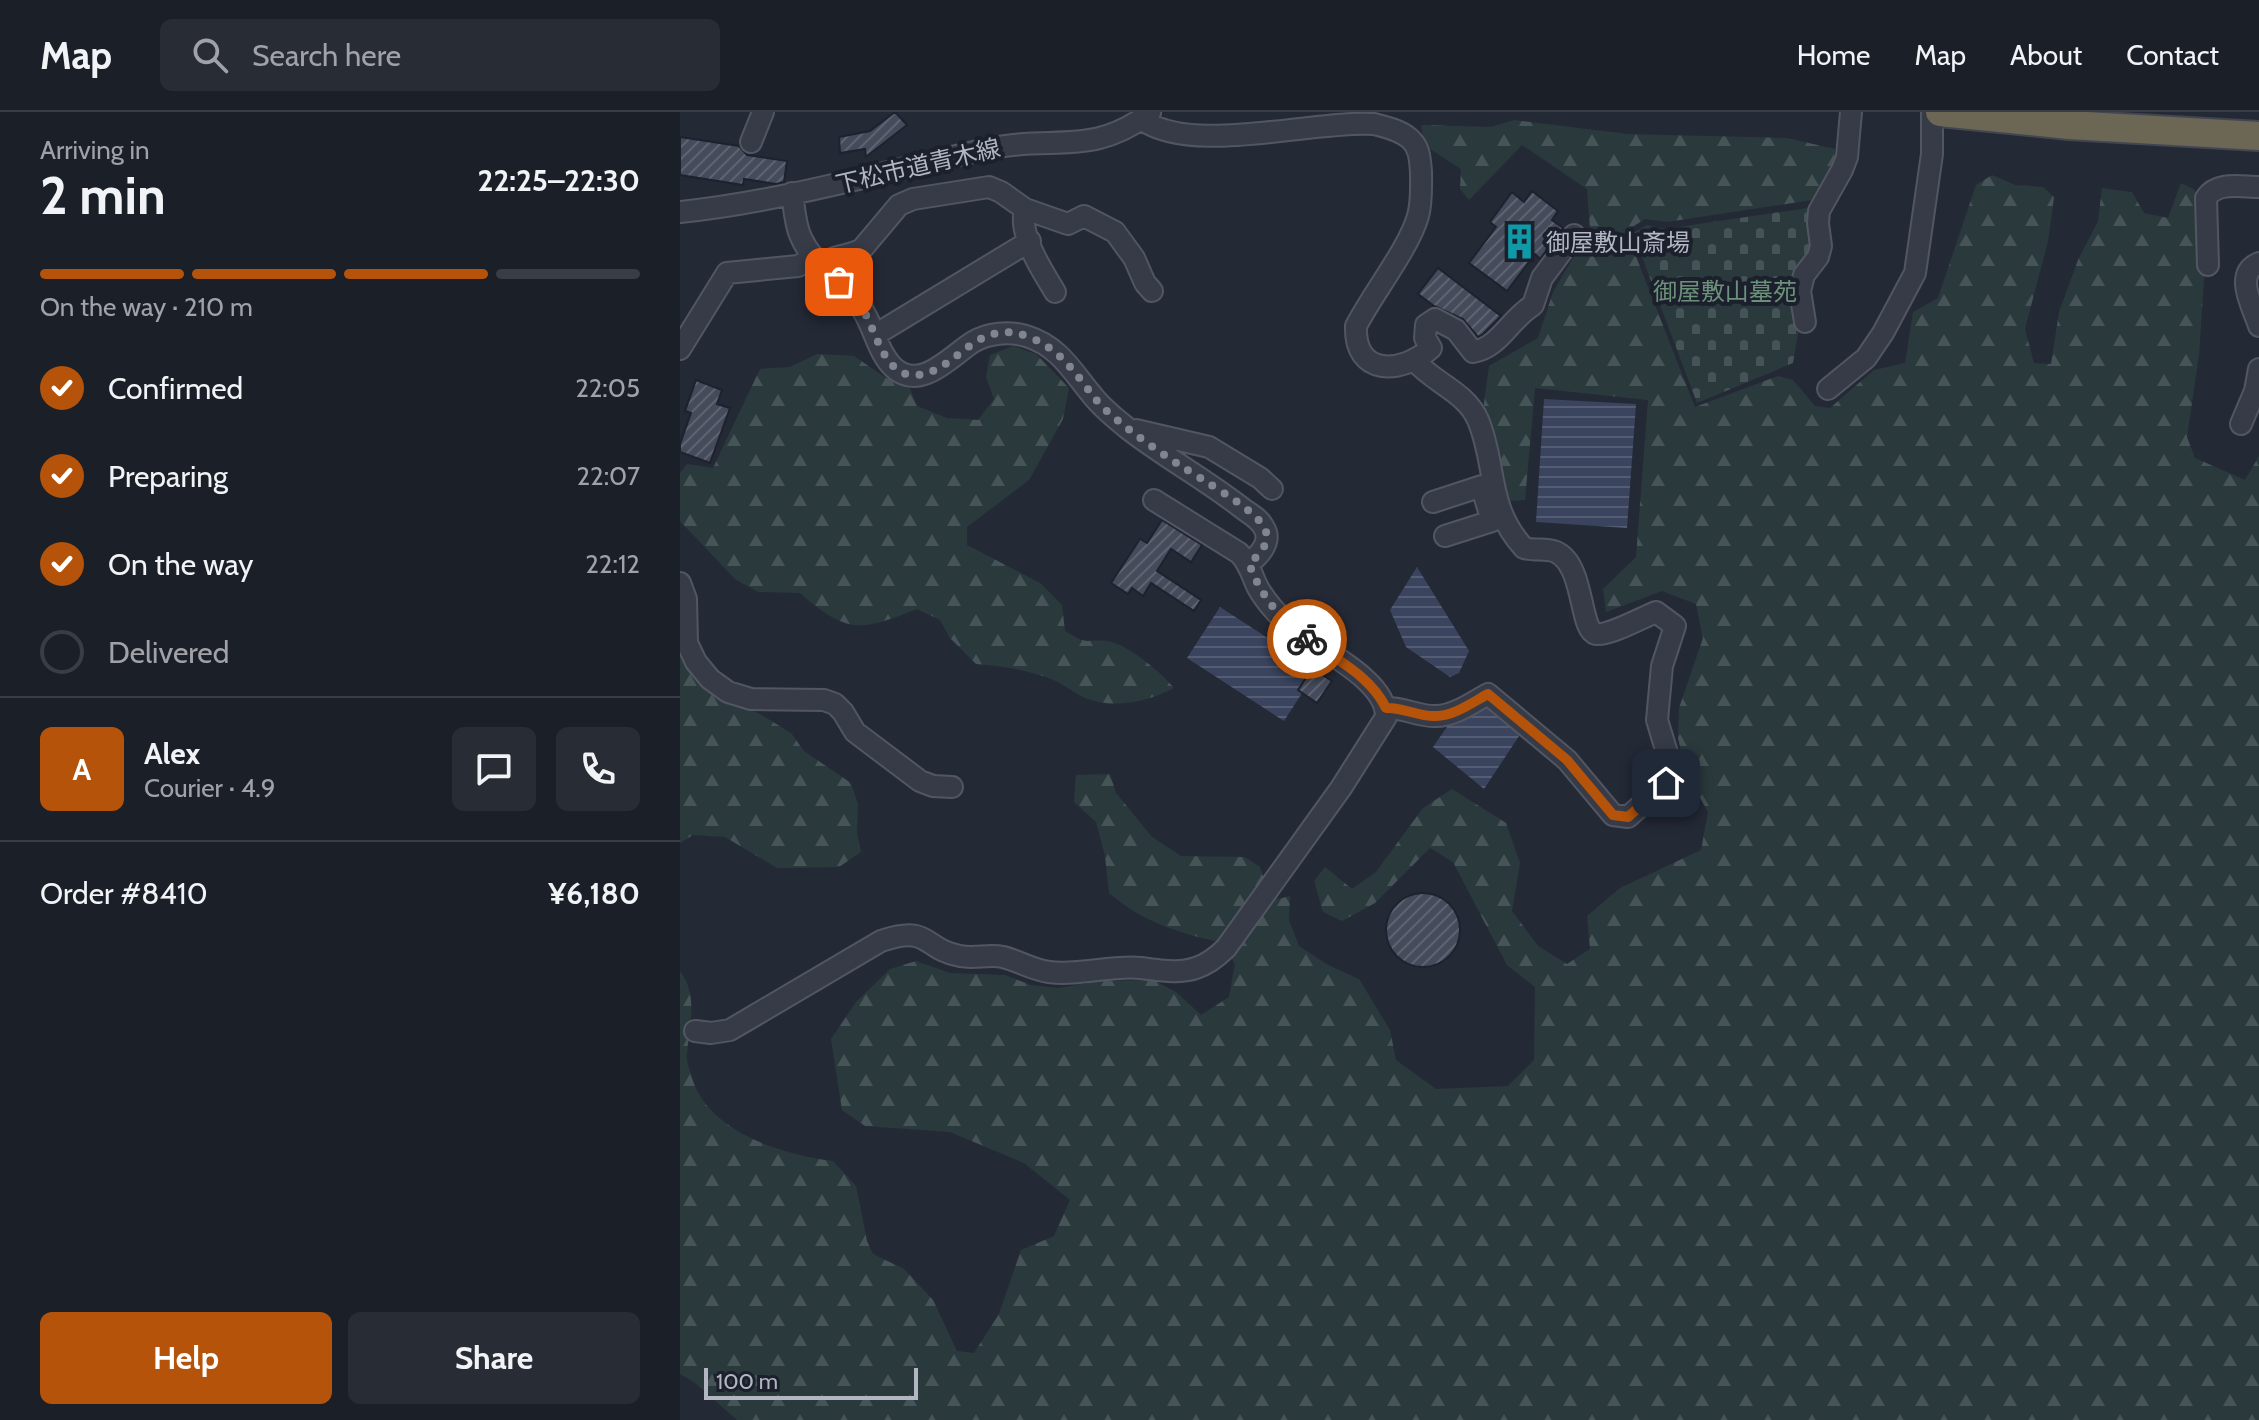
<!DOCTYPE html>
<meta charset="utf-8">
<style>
body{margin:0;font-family:Cabin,"Noto Sans JP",sans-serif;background:#282c34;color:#f1f3f6;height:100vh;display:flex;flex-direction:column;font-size:30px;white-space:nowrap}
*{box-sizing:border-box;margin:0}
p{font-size:26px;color:#a0a2a8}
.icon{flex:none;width:44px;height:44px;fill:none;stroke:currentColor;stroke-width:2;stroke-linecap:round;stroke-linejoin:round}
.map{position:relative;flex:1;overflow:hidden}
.panel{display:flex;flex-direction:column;background:#1b1f28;width:680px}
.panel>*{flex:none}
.scale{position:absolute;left:24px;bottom:20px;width:214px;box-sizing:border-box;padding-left:8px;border:4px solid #b2b6c3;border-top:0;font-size:22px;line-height:28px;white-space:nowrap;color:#b2b6c3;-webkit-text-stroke:6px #1c202c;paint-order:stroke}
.pin{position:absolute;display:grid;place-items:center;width:68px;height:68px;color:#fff;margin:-34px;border-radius:16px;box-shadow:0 4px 12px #0006}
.courier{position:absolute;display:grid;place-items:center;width:80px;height:80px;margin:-40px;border:6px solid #b45309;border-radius:50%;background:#fff;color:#222;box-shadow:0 2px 10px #0007}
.head em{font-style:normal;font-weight:700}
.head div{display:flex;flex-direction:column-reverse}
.head{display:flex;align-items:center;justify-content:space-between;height:136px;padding:0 40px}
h1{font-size:52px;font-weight:700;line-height:60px}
.bar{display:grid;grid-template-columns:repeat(4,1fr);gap:12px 8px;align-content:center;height:96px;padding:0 40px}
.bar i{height:10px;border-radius:6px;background:#393d45}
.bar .active{background:#b45309}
.bar p{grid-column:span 4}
.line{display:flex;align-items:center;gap:20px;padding:0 40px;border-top:2px solid #393d45}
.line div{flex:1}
.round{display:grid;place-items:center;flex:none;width:84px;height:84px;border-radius:12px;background:#282c34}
ol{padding:0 40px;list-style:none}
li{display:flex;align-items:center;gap:24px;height:88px}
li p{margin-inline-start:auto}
li .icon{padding:8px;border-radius:50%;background:#b45309;color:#fff;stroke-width:4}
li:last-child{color:#a0a2a8}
li i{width:44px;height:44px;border:4px solid #393d45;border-radius:50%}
.cta{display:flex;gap:16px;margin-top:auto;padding:16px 40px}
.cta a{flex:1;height:92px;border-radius:12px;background:#b45309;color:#fff;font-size:32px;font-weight:700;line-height:92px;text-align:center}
.cta a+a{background:#282c34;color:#f1f3f6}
header{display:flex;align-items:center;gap:48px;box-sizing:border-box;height:112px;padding:0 40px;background:#1b1f28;border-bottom:2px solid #393d45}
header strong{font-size:38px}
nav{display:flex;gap:44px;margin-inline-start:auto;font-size:28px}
.search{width:560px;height:72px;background:#282c34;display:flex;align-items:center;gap:20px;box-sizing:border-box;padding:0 28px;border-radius:12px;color:#a0a2a8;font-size:30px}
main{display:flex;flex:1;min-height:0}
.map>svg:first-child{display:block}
</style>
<header>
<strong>Map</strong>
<div class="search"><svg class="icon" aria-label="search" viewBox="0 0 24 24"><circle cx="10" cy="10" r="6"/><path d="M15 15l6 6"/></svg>Search here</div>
<nav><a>Home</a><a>Map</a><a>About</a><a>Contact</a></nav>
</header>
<main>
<section class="panel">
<div class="head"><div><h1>2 min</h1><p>Arriving in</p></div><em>22:25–22:30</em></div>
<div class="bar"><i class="active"></i><i class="active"></i><i class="active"></i><i></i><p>On the way · 210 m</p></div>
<ol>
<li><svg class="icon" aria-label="check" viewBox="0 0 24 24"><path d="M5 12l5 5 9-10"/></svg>Confirmed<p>22:05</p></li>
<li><svg class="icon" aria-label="check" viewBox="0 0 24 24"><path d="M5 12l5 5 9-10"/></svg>Preparing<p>22:07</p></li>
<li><svg class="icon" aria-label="check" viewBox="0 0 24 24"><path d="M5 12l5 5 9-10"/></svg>On the way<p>22:12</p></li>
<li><i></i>Delivered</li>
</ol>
<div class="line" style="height:144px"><b class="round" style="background:#b45309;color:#fff">A</b><div><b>Alex</b><p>Courier · 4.9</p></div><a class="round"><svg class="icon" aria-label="chat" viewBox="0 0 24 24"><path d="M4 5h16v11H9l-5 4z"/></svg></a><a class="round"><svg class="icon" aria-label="phone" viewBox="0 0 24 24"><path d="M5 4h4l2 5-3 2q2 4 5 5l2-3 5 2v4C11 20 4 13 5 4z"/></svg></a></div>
<div class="line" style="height:104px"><div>Order #8410</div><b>¥6,180</b></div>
<div class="cta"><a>Help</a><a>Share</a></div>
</section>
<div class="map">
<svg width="1579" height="1308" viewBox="0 0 1579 1308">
<defs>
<pattern id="forest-firs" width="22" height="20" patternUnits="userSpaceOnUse" patternTransform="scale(2)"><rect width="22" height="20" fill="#2a393c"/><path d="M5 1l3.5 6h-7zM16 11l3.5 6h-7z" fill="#465357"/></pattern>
<pattern id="cemetery-stones" width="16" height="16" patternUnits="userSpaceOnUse" patternTransform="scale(2)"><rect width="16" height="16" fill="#2a393c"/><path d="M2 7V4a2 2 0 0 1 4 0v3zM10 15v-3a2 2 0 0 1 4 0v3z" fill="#465357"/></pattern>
<pattern id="water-rules" width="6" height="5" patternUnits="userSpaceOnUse" patternTransform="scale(2)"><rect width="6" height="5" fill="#3b445e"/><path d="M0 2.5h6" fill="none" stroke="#555d73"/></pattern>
<pattern id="building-hatch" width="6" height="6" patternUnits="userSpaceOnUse" patternTransform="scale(2)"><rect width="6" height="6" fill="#454b5b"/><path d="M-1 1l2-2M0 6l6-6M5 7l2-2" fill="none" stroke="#5d6371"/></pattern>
</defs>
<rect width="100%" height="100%" fill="#242936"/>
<!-- forest -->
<path fill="url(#forest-firs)" d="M834 8 947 22 1107 26 1155 37 1154 60 1132 88 987 110 965 107 946 119 1015 295 1098 264 1113 268 1135 294 1150 296 1194 258 1225 251 1233 200 1258 186 1296 73 1312 63 1335 73 1363 75 1374 85 1368 129 1345 217 1354 251 1371 252 1379 200 1398 148 1418 109 1422 76 1452 80 1464 101 1488 106 1501 71 1515 78 1525 152 1519 243 1507 325 1515 346 1565 368 1579 344V1308H57L14 1270 0 1262V859C19 885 9 913 7 942 6 950 10 958 12 966 28 1020 103 1043 153 1049L176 1074 187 1129 193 1142 224 1157 253 1188 277 1239 294 1241 319 1202 341 1138 374 1124 390 1088 344 1051 270 1020 185 1014 162 998 151 927 176 890 210 857 236 849 270 861 325 863 351 873 378 876 422 869 473 868 496 880 521 903 549 885 555 852 541 830C500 822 461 809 429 781L425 744 416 710 394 690 396 663 430 662 436 681 472 725 501 744 565 745 580 755 586 773 598 787 610 784 609 808 619 834 648 853 679 867 710 918 716 948 756 977 828 974 854 948 855 875 827 853 773 750 750 736 695 791 662 809 643 800 634 769 645 755 672 777 696 760 743 696 772 677 826 711 840 751 832 799 858 834 887 852 910 837 907 804 940 776 1021 738 1028 700 1006 661 998 626 999 596 1023 526 1016 492 982 479 926 500 923 477 956 445 968 288 855 276 845 388 829 389 803 298 809 254 858 226 873 180 910 117 907 77 842 33 789 88 780 77 781 57 744 33 741 13 811 15Z
M333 234 356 242 389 276 383 307 349 368 287 415V433L360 471 382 493 385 519C410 534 403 527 427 529 446 531 482 561 494 576 467 590 432 598 403 585 394 581 385 573 376 569 349 558 324 554 296 552L270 526 260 508 237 497C181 519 168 523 120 481L78 480 55 467 0 409V361L7 352 33 356 80 257 110 255 137 242 174 244 206 266 228 272 237 294 267 306 298 308 314 287 306 265 310 243Z
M0 541 14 564 41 586 80 602 111 621 124 639 171 671 178 692 177 721 181 740 159 755 97 756 45 725 13 723 0 731Z"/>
<!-- cemetery -->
<path fill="url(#cemetery-stones)" d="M1128 96 1132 139 1113 251 1017 291 953 121 967 113 985 117Z"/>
<!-- water -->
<path fill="url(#water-rules)" d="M864 287 956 292 947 416 856 410Z
M737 455 789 539 779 561 770 565 726 535 710 498Z
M540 495 637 558 604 609 507 546Z
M806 593 841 621 804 677 753 635 769 612Z"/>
<!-- building -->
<path fill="url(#building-hatch)" stroke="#1e222e" stroke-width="2" d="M215 0 227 13 186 45 185 37 160 41 159 25 190 19Z
M0 25 59 34 67 43 107 49 104 70 96 72 64 67 63 73 0 63Z
M852 79 878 99 872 108 883 116 860 147 855 142 827 179 789 151 816 115 810 110 832 80 844 90Z
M758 156 821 204 803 222 798 225 783 207 754 194 738 182Z
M16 268 42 278 37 292 50 296 30 351 0 340V332L11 301 5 299Z
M482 408 522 433 511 450 491 437 477 459 521 488 514 499 471 471 463 484 452 476 448 482 431 471 460 427 467 431Z
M637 549 646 555 641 562 652 569 637 591 618 578Z
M706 818a37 37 0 1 1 74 0a37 37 0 1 1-74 0Z"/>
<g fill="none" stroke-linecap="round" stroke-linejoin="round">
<defs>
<path id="minor" d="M461 7C512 44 631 8 694 12 706 15 719 18 729 26 740 35 740 48 741 60 741 75 742 90 738 104 729 136 693 181 676 214 674 264 721 263 751 236L745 226 746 213 755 207 776 218 793 240C820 235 829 208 853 193L862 166 894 123
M71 30 83 0
M112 81C114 94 115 111 120 123 132 153 164 170 182 197 194 215 198 241 214 256 241 280 272 243 293 230 308 221 329 219 346 224 379 234 392 259 412 283 422 296 435 306 447 316 484 345 525 367 562 396 570 402 580 407 584 416 592 429 580 443 569 451
M345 97C338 123 362 158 375 180
M0 100C106 89 208 58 312 36 375 23 411 45 470 1
M1579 151C1553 162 1573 195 1579 214
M1528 153 1526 86C1537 69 1561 75 1579 75
M142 154C153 142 169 145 182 137L219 93 233 87 309 75 321 80 345 97 388 112 404 104 435 120 454 146 465 171 472 179
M1125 210 1120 179 1124 163 1138 145 1141 134 1138 111 1139 99 1162 58 1167 45 1171 0
M195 223 350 129
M0 237 47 161 118 154 134 145
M1148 277 1186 246 1203 221 1235 161 1252 42V0
M1561 312 1575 279 1579 257
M456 318 529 335 580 366 592 377
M753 390 802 374
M765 424 812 409 805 386
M0 471 6 487 7 531 16 550 30 567 48 580 71 587 144 588 155 592 163 600 175 620 240 669 253 674 272 675
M706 596C723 595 739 605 756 604 774 604 793 590 808 582L887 648 933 703 948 705 986 671 991 654 977 608 982 554 995 514 976 500C963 505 929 524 916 522 899 518 905 453 876 440 867 436 854 439 844 436 806 395 817 353 798 308 786 280 754 271 735 249
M15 919 31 921 50 918 201 829C251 812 242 837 280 844 294 847 309 842 323 845 339 849 353 858 369 860 399 864 431 853 461 856 479 858 498 862 516 856 528 852 537 845 546 836L661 676 706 605C707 568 640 538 614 517 600 506 585 489 577 474 571 461 569 451 559 441L474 388"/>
<path id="highway" d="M1260 0 1389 13 1579 24"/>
</defs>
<!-- minor casing -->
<use href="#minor" stroke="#525662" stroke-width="24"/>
<!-- highway casing -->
<use href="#highway" stroke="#424652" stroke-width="32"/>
<!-- minor -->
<use href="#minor" stroke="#373b47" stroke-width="20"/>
<!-- highway -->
<use href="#highway" stroke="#6c6755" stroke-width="28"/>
</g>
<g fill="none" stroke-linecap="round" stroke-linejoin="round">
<!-- done -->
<path stroke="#808592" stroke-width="8" stroke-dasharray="0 14.4" d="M159 170C167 179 177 188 183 198 196 218 203 261 232 263 276 265 293 203 349 225 378 236 393 258 411 281 421 296 437 308 451 319 467 331 484 343 501 354 521 367 573 396 584 415 592 429 580 443 569 451 580 483 600 507 627 527"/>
<!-- route -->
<path stroke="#b45309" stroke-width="10" d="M627 527C655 547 690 563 706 596 723 595 739 605 756 604 774 604 793 590 808 582L887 648 933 703 948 705 986 671"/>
</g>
<!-- icons -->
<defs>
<symbol id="building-bare" viewBox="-9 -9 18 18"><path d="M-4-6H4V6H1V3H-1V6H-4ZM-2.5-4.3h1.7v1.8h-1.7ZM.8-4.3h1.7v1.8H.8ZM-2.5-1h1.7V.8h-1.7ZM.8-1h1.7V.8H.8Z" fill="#0f9aa8" stroke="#1c202c" stroke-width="2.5" paint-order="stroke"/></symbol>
</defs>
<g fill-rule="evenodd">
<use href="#building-bare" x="814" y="104" width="51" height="51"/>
</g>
<g text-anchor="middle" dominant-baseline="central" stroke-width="8" stroke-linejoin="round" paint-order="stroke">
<!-- street labels -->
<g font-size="24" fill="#b2b6c3" stroke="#1c202c">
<text transform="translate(238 54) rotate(-13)">下松市道青木線</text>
</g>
<!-- poi labels -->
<g font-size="24" fill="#b2b6c3" stroke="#1c202c" text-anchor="start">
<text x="866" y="130">御屋敷山斎場</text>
</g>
<!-- park labels -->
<g font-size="24" fill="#6c917b" stroke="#1c202c">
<text x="1045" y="179">御屋敷山墓苑</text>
</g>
</g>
</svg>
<div class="scale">100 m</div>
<div class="pin" style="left:159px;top:170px;background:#ea580c"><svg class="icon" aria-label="bag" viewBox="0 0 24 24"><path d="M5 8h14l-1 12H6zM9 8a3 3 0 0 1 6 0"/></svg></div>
<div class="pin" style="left:986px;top:671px;background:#1f2937"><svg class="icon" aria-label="home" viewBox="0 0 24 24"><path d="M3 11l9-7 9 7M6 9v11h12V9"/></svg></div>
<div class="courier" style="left:627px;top:527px"><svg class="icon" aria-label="bike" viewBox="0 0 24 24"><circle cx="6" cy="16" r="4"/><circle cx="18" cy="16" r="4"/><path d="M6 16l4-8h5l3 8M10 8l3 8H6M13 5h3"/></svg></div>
</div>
</main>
